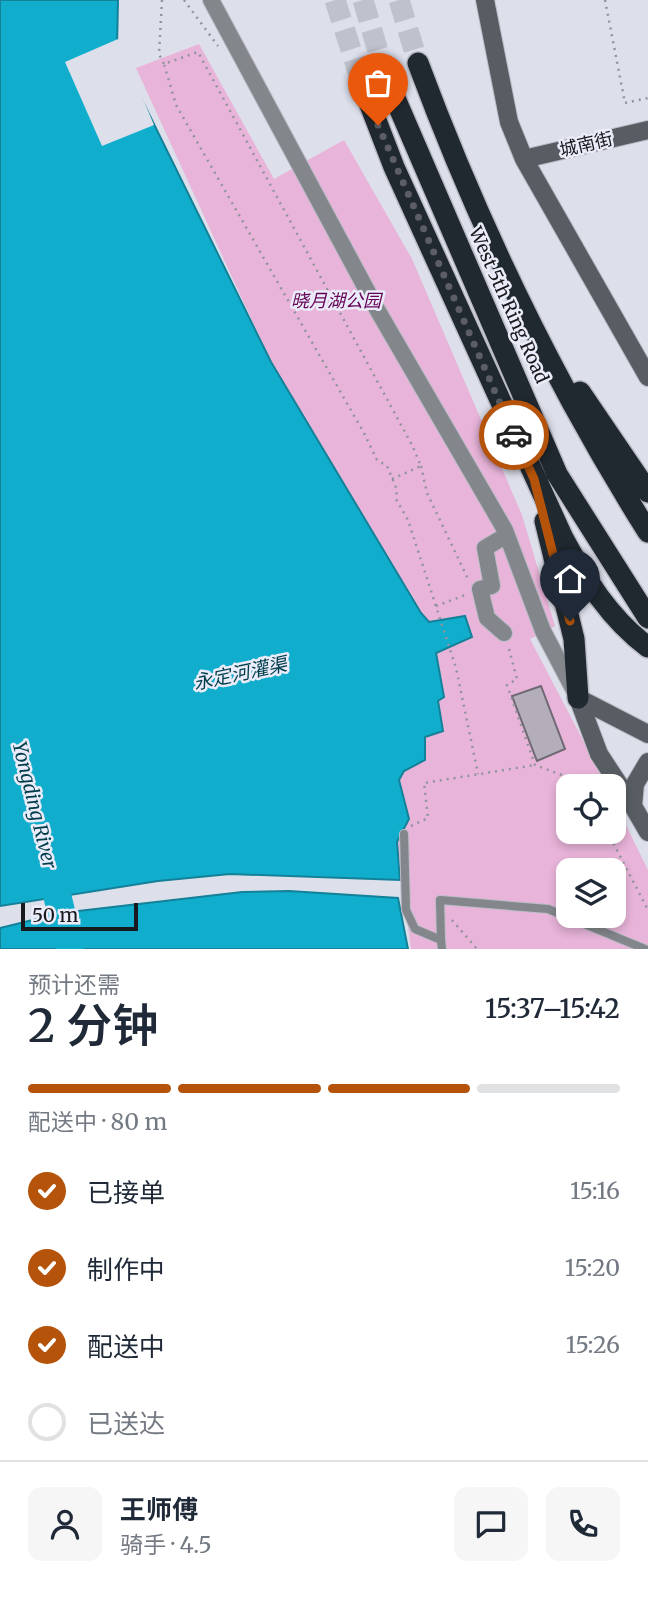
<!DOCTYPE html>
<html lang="zh">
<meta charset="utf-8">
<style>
body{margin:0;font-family:Merriweather,"Noto Sans SC",serif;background:#f6f6f7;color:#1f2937;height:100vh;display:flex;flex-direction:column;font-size:26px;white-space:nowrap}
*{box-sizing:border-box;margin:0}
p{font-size:23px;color:#747a83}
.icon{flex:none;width:38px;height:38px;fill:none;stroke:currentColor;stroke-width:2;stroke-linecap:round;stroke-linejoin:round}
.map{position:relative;height:949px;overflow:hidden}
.panel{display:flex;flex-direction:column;background:#fff;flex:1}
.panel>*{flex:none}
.buttons{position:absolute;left:556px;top:774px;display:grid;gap:14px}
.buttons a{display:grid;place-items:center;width:70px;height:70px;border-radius:14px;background:#fff;box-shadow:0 4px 10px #0003;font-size:35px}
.scale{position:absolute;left:21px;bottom:18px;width:117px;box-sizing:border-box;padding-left:7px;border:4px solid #18191d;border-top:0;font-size:19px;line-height:24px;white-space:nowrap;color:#18191d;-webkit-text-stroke:5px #eaecf9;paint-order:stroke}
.pin{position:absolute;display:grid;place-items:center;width:60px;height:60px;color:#fff;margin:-72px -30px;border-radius:50% 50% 50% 0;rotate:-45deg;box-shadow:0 0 7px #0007}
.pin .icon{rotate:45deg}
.courier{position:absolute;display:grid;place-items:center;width:70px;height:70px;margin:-35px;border:5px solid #b45309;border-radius:50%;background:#fff;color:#222;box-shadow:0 2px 9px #0007}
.overview em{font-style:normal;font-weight:600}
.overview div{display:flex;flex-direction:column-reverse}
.overview{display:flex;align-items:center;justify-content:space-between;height:119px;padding:0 28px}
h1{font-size:46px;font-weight:600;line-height:52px}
.bar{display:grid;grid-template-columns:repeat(4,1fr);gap:10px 7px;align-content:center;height:84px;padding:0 28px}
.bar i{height:9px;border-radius:5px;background:#e0e1e3}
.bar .selected{background:#b45309}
.bar p{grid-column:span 4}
.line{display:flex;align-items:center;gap:18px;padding:0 28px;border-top:2px solid #e0e1e3}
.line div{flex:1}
.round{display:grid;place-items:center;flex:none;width:74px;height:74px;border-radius:14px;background:#f6f6f7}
ol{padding:0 28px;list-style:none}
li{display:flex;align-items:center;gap:21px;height:77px}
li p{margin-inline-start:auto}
li .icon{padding:7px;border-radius:50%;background:#b45309;color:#fff;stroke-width:4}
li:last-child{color:#747a83}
li i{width:38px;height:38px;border:4px solid #e0e1e3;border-radius:50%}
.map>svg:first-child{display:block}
</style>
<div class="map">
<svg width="648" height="949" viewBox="0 0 648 949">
<rect width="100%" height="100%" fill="#dddfeb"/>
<!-- green -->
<path fill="#e8b4d9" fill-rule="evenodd" d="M199 44 274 179 344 140 412 259 522 515 555 626 530 639 607 786H569V831H614V801L648 870V949H411L397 842 409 819 399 780 424 737 443 731 438 701 444 697 436 653 472 637 466 626 429 622 421 613 271 362 136 68ZM569 870H614V915H569Z"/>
<!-- water -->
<path fill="#11adcd" stroke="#138198" stroke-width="2" d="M0 0H118L117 49 271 362 421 613 429 622 465 616 472 637 436 653 444 697 438 701 443 731 425 737V760L404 771 399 780 409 819 397 842 400 880 230 874 158 881 0 906Z
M289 891 398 898 408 949H0V928L61 913 242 892Z"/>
<!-- pier -->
<path fill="#dddfeb" d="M118 39 154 125 102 146 65 62Z"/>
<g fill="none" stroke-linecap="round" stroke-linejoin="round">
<!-- river -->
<path stroke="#11adcd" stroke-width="28" d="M49 861 70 949"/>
</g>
<!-- building -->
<path fill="#b3aeb9" stroke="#6e6973" stroke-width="2" d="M541 686 565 749 537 761 512 696Z"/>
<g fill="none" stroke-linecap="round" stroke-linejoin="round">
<!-- highway-tunnel -->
<path stroke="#bfc1cc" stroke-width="21" stroke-dasharray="21 10" stroke-linecap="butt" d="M335 0 362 84
M363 0 385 75
M399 0 418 63"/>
<defs>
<path id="lane" d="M404 834 406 910 415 929 441 940 442 949
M441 940 440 900 548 909 645 949"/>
<path id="street" d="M211 0 378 311 505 530 543 631 576 694
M504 633 487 618 480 589 492 586 485 548 507 535"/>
<path id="secondary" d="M485 0 509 122 524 159 648 377
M524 159 648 130
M578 698 599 754 633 806 635 784 648 762
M578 698 648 734
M633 806 648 832"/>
<path id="highway" d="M418 63C479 227 555 384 648 532
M385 75 557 474 648 618
M362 84 394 167 563 538C585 579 610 619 648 647
M580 392 648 492
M545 521 574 639 578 698"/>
</defs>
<!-- lane casing -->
<use href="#lane" stroke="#babbc6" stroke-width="10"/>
<!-- street casing -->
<use href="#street" stroke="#babbc6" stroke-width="18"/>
<!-- secondary casing -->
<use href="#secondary" stroke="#babbc6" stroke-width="20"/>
<!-- highway casing -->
<use href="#highway" stroke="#babbc6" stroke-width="24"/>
<!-- path -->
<path stroke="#92949c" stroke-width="2.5" stroke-dasharray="2 5" stroke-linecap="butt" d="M162 0 159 54 164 64
M184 0 218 46
M605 0 625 103 648 98
M421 466 427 493 468 579
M392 479 421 466 412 445 198 52 164 64 176 105 364 433 377 460 387 466 397 490 396 499 408 520 456 668 478 774
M436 606 465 595
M509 649 517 679 507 685 535 765 578 781 581 786
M411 826 428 818 424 783 535 765
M607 831 648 910
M452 920 477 949"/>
<!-- lane -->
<use href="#lane" stroke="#83878b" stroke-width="8"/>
<!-- street -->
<use href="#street" stroke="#83878b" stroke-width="16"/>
<!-- secondary -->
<use href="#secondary" stroke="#585d63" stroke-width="18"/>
<!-- highway -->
<use href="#highway" stroke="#212930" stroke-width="21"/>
</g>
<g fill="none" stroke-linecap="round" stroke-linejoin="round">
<!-- done -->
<path stroke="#5d5e65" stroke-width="7" stroke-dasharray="0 12.6" d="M378 125 514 435"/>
<!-- route -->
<path stroke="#b45309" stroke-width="9" d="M514 435 534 479 570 621"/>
</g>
<g text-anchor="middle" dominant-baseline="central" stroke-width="5" stroke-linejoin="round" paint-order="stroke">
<!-- street labels -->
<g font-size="18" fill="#18191d" stroke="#eaecf9">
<text transform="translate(586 144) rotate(-13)">城南街</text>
<text transform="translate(509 305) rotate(66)">West 5th Ring Road</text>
</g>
<!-- park labels -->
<g font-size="18" font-style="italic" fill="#650155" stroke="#eaecf9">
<text x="336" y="300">晓月湖公园</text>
</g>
<!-- water labels -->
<g font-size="19" font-style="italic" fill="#003d4b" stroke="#eaecf9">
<text transform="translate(240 673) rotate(-12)">永定河灌渠</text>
<text transform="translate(35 805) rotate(76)">Yongding River</text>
</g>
</g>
</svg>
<div class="buttons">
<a><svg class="icon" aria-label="locate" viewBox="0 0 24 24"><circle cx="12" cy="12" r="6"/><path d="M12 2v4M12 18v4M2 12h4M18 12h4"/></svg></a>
<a><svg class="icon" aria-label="layers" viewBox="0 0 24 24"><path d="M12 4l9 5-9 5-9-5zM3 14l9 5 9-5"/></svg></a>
</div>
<div class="scale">50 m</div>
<div class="pin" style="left:378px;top:125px;background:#ea580c"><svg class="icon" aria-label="bag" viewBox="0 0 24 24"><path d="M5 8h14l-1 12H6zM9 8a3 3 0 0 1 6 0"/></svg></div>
<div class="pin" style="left:570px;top:621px;background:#1f2937"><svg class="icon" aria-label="home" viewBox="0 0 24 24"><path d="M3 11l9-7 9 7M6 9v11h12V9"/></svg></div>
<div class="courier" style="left:514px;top:435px"><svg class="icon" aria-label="car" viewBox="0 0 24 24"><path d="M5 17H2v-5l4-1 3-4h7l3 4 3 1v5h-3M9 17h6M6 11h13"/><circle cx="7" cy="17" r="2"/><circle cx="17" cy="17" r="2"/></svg></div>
</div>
<section class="panel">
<div class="overview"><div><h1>2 分钟</h1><p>预计还需</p></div><em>15:37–15:42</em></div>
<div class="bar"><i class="selected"></i><i class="selected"></i><i class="selected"></i><i></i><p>配送中 · 80 m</p></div>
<ol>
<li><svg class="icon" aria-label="check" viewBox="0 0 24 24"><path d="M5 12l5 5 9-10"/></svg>已接单<p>15:16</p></li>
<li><svg class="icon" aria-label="check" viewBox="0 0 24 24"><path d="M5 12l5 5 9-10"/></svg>制作中<p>15:20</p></li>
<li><svg class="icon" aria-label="check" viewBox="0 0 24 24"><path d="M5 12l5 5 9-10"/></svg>配送中<p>15:26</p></li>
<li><i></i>已送达</li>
</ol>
<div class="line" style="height:126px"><a class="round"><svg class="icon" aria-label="person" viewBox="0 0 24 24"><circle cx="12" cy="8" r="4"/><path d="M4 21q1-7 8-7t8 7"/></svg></a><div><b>王师傅</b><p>骑手 · 4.5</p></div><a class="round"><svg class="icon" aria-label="chat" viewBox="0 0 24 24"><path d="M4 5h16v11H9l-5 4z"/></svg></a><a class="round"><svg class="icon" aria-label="phone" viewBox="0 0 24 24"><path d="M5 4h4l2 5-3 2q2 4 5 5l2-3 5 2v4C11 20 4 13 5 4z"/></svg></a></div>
</section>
